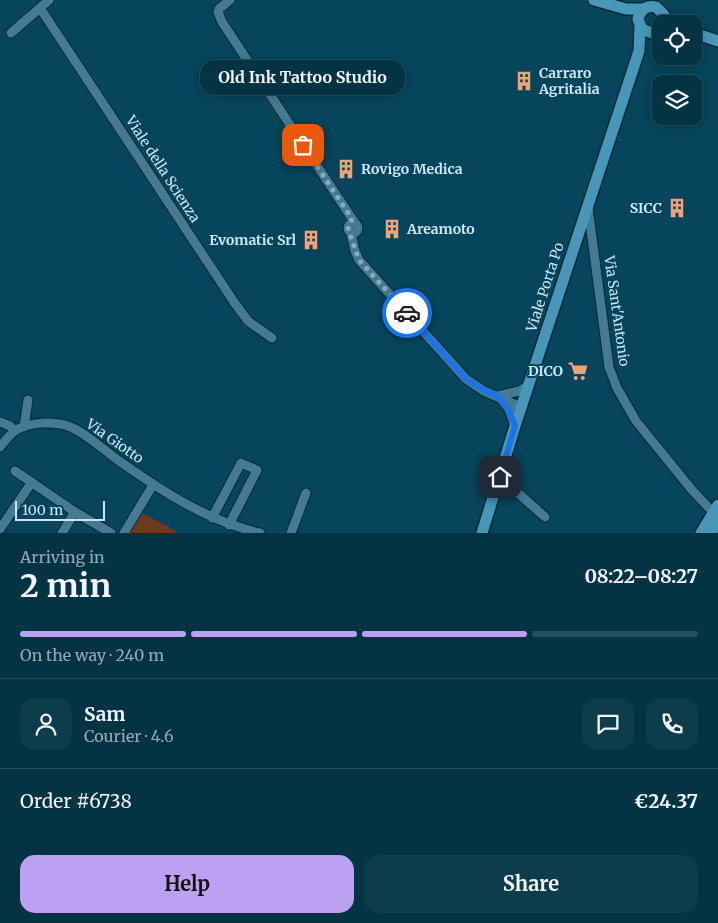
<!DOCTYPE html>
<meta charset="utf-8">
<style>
body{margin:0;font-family:Merriweather,serif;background:#0d3c4b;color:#f1f3f6;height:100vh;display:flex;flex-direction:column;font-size:19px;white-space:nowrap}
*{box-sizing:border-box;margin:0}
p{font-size:16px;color:#97aab2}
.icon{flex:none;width:28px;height:28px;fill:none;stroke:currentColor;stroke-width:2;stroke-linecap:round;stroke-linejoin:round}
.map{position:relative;height:533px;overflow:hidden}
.details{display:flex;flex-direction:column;background:#043444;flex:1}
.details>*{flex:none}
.controls{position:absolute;left:652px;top:15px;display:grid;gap:10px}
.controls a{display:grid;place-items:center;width:50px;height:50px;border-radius:10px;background:#043444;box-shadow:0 2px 12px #0003,0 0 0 1px #254f5d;font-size:25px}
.scale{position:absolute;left:15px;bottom:12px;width:90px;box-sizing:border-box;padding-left:5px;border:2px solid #cae6f3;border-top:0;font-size:14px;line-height:18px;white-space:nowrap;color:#cae6f3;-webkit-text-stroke:4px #06455b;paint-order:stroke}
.pin{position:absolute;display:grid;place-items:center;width:42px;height:42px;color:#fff;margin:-21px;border-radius:10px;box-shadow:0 2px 8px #0006}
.courier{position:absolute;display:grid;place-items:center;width:50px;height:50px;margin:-25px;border:4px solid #1a73e8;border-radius:50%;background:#fff;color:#222;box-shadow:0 1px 6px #0007}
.bubble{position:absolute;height:35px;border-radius:15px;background:#043444;box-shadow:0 2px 12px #0003,0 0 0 1px #254f5d;font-size:16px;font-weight:700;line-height:35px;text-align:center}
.summary em{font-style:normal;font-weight:700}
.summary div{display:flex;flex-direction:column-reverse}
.summary{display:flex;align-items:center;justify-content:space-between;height:85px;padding:0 20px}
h1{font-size:32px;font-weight:700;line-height:38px}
.bar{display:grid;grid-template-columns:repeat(4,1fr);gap:8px 5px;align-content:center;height:60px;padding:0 20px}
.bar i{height:6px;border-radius:4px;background:#254f5d}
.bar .current{background:#bca0f2}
.bar p{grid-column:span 4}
.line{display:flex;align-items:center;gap:12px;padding:0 20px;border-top:1px solid #254f5d}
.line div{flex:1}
.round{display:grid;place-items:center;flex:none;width:52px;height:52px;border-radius:15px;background:#0d3c4b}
.action{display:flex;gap:10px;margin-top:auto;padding:10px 20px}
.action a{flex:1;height:58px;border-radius:15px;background:#bca0f2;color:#111;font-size:20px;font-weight:700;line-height:58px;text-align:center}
.action a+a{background:#0d3c4b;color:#f1f3f6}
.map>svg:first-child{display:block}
</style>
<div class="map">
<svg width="718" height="533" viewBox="0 0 718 533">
<rect width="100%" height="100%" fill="#06455b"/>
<!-- green -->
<path fill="#6f3a1c" d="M141 512 179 533H129Z"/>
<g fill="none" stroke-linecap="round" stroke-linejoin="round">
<defs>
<path id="minor" d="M230 0 219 9 218 12 222 22 355 223
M40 8 234 302 248 321 272 338
M11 33 49 0
M588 207 609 367 617 388 636 421 692 490 709 508
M348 228a5 5 0 1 1 10 0a5 5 0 1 1-10 0Z
M351 233 355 251 359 260 466 379 484 391 521 407
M498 396 519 391 528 386
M502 400 509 409 515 426
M0 422 10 426 15 431
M24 427 28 400
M0 447C5 441 10 434 16 430 30 422 53 421 68 426 85 432 106 452 122 463 165 493 208 521 260 533
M15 471 75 512 111 533
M500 477 545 517
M212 518 241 463 257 470 229 525
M0 529 32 482
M62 533 75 512
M124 533 153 485
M291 533 306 493"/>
<path id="major" d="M594 0 626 9H643
M661 28 652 33 642 29 638 19C640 10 647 5 656 7L664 15V24
M694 33 718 41
M482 533 515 426 639 51 640 26
M701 533 718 505
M711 533 718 521"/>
</defs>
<!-- minor casing -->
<use href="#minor" stroke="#002a3a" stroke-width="11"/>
<!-- major casing -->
<use href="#major" stroke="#002a3a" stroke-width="14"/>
<!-- minor -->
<use href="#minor" stroke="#447b92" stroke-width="9"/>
<!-- major -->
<use href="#major" stroke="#4897b8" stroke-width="11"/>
</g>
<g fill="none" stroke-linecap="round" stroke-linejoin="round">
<!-- done -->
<path stroke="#85aebe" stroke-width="5" stroke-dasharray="0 9" d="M303 145 352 219 348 229 359 260 407 313"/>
<!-- route -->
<path stroke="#1a73e8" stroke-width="6" d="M407 313 466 379 484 390 498 396 508 409 515 426 500 477"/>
</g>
<!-- icons -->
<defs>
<symbol id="building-bare" viewBox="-9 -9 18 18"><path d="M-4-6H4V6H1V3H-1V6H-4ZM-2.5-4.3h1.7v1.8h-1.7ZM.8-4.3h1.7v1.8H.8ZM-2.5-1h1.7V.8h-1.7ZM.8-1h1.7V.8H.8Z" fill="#f0a279" stroke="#06455b" stroke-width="2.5" paint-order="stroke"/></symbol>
<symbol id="supermarket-bare" viewBox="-9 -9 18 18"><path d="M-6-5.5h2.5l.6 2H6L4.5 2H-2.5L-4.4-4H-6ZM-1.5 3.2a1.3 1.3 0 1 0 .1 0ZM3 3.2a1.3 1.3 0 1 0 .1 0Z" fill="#f0a279" stroke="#06455b" stroke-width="2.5" paint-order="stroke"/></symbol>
</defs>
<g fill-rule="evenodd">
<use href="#building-bare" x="510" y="67" width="28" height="28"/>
<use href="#building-bare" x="332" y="155" width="28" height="28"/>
<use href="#building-bare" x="663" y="194" width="28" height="28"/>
<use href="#building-bare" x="378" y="215" width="28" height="28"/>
<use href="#building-bare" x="297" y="226" width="28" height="28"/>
<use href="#supermarket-bare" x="564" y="357" width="28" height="28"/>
</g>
<g text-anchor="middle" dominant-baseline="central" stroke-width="4" stroke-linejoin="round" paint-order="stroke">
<!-- poi labels -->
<g font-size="14" font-weight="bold" fill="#cae6f3" stroke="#06455b" text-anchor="start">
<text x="539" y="73">Carraro<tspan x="539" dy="16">Agritalia</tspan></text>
<text x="361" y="169">Rovigo Medica</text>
<text x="662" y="208" text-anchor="end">SICC</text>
<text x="407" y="229">Areamoto</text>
<text x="296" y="240" text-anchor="end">Evomatic Srl</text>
<text x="563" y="371" text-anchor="end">DICO</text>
</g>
<!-- street labels -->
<g font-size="14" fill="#cae6f3" stroke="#06455b">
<text transform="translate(163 169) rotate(57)">Viale della Scienza</text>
<text transform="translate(545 287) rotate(-72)">Viale Porta Po</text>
<text transform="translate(617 311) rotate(82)">Via Sant'Antonio</text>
<text transform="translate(115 441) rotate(35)">Via Giotto</text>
</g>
</g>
</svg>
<div class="controls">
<a><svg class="icon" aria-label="locate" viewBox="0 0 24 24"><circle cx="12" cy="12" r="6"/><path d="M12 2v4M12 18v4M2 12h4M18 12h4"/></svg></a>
<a><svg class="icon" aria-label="layers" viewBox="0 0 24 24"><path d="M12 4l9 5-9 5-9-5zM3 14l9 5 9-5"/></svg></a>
</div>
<div class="scale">100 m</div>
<div class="pin" style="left:303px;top:145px;background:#ea580c"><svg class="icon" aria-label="bag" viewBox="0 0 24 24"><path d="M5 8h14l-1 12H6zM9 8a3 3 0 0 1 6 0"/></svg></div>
<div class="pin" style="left:500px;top:477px;background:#1f2937"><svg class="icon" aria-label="home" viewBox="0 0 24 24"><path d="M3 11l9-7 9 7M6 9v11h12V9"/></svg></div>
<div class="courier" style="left:407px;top:313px"><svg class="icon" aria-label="car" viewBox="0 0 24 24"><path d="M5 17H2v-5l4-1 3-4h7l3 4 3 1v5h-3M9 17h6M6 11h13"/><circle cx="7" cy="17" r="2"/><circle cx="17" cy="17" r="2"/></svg></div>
<div class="bubble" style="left:200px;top:60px;width:205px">Old Ink Tattoo Studio</div>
</div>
<section class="details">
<div class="summary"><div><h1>2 min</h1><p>Arriving in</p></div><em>08:22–08:27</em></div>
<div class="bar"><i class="current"></i><i class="current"></i><i class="current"></i><i></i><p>On the way · 240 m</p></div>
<div class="line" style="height:90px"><a class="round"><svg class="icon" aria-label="person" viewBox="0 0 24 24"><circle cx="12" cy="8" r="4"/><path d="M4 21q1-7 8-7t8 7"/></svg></a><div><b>Sam</b><p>Courier · 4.6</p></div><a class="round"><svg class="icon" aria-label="chat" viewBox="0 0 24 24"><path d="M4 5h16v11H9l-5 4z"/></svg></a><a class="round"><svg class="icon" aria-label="phone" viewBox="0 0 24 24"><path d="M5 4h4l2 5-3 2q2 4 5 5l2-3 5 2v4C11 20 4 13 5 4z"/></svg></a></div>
<div class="line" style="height:65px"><div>Order #6738</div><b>€24.37</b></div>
<div class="action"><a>Help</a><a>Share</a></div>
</section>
